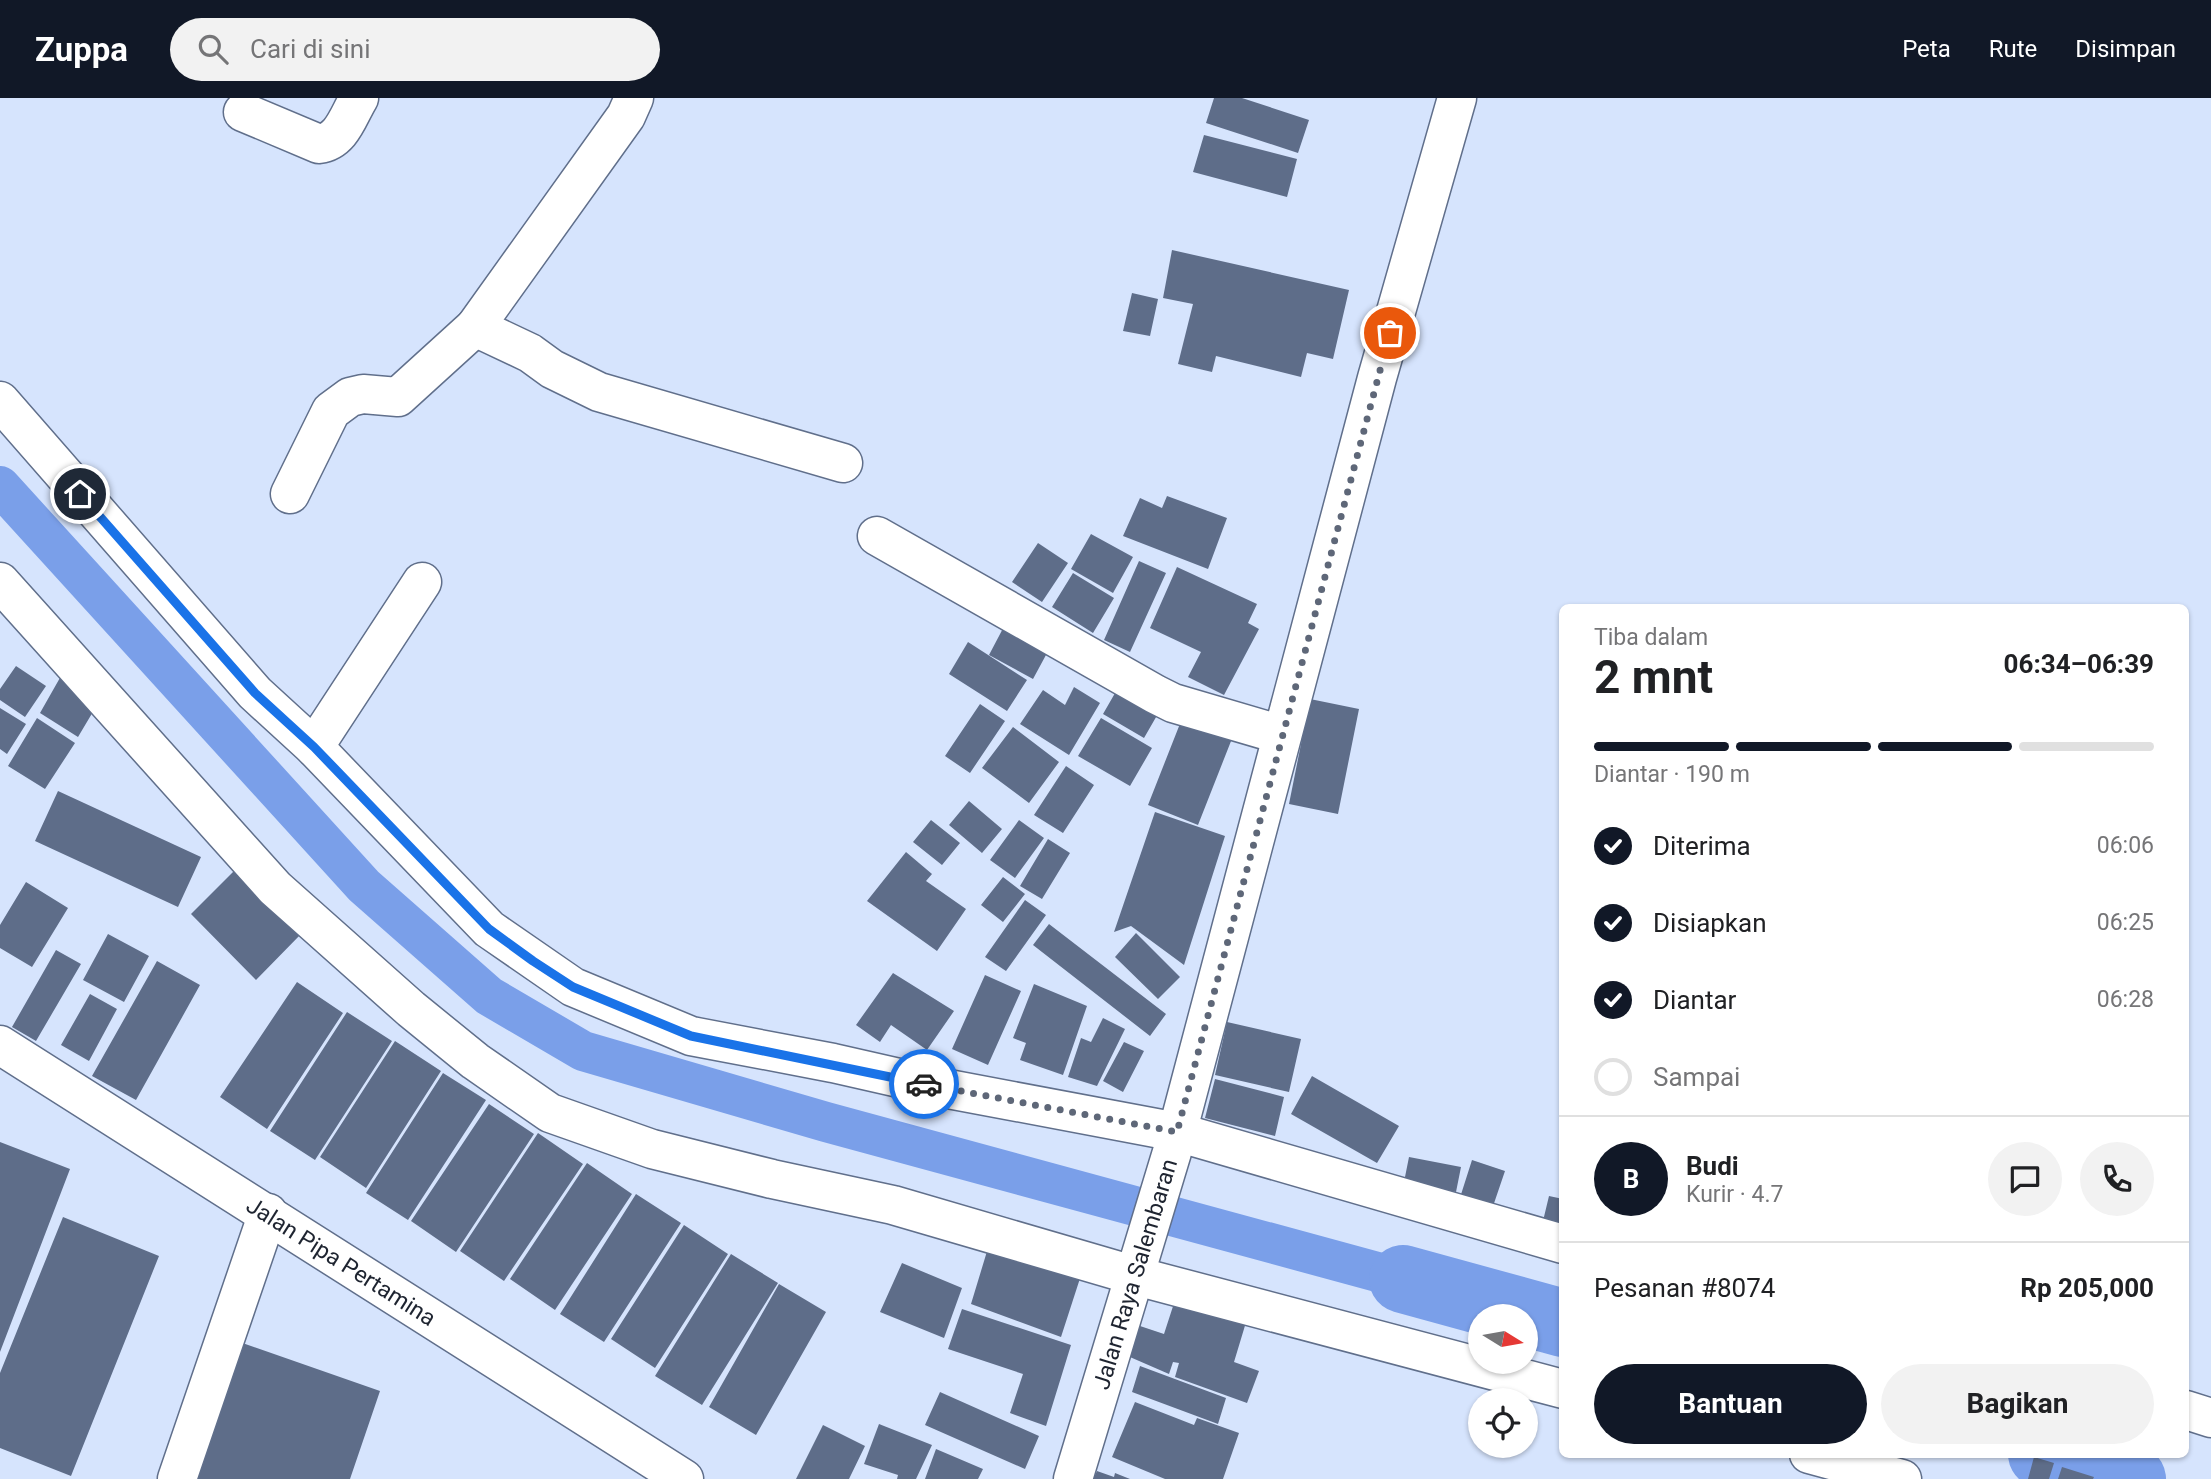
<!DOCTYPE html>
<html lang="id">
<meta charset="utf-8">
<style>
body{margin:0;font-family:Roboto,sans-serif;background:#f2f2f2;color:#202124;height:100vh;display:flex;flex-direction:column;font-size:26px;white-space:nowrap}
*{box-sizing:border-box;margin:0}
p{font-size:23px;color:#757577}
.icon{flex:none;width:38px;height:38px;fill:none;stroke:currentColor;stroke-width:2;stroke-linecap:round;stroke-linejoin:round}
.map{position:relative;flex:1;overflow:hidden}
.panel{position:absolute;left:1559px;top:506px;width:630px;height:854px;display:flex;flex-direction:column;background:#fff;border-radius:10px;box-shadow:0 2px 5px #0004}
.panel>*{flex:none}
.needle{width:46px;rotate:101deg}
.fabs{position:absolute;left:1468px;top:1206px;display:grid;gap:14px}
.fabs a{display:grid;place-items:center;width:70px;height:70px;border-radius:50%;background:#fff;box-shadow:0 2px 5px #0004;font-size:35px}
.pin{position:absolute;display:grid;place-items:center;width:60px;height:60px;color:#fff;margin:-30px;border:4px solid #fff;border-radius:50%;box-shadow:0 2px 7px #0007}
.courier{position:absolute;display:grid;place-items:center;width:70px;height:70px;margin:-35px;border:5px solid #1a73e8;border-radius:50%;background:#fff;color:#222;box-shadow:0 2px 9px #0007}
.overview em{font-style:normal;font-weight:700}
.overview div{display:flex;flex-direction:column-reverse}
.overview{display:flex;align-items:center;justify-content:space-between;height:119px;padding:0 35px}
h1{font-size:46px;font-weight:700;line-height:52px}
.bar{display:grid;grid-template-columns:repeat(4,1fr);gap:10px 7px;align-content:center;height:84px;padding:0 35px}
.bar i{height:9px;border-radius:5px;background:#e0e0e0}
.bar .on{background:#111827}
.bar p{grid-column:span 4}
.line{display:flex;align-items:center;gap:18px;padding:0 35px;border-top:2px solid #e0e0e0}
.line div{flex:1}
.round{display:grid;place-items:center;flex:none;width:74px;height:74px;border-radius:37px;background:#f2f2f2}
ol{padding:0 35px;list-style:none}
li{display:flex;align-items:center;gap:21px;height:77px}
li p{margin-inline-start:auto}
li .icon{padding:7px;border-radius:50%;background:#111827;color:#fff;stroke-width:4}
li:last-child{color:#757577}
li i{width:38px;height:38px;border:4px solid #e0e0e0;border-radius:50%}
.button{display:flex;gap:14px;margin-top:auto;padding:14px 35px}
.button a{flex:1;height:80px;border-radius:42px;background:#111827;color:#fff;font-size:28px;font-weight:700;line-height:80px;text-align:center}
.button a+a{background:#f2f2f2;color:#202124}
header{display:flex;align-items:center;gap:42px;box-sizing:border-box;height:98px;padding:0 35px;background:#111827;color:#fff}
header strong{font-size:33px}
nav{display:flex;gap:38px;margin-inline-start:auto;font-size:24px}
.search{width:490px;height:63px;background:#f2f2f2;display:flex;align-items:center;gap:18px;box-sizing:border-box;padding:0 24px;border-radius:38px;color:#757577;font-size:26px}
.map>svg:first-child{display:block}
</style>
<header>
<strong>Zuppa</strong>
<div class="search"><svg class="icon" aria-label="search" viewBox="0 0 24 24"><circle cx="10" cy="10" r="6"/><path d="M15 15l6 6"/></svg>Cari di sini</div>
<nav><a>Peta</a><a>Rute</a><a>Disimpan</a></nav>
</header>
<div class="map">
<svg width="2211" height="1381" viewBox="0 0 2211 1381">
<rect width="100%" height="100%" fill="#d6e4fd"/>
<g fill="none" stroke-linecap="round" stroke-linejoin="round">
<!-- canal -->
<path stroke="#7a9fe9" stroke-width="40" d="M0 388 364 788 489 898 583 953 826 1024 1403 1181"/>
<!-- river -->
<path stroke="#7a9fe9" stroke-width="68" d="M1403 1181 1563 1225
M2042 1356 2132 1381"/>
</g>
<!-- building -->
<path fill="#5e6d89" d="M1214 0H1242L1309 22 1298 55 1206 25Z
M1204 37 1297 61 1287 99 1193 74Z
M1172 152 1349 192 1333 261 1307 255 1301 279 1216 258 1212 274 1178 266 1193 206 1163 200Z
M1132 195 1158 201 1150 238 1123 233Z
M1167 398 1227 420 1208 471 1123 438 1140 400 1162 410Z
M1091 436 1133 459 1113 495 1071 471Z
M1038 445 1068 465 1042 504 1012 484Z
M1139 463 1166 475 1130 554 1104 542Z
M1177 469 1257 506 1248 525 1259 531 1224 597 1188 579 1201 554 1150 530Z
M1073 475 1114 500 1093 535 1052 509Z
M1009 519 1053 544 1033 581 989 557Z
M968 544 1027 582 1007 613 949 576Z
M16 568 46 588 25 619 0 602V591Z
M61 578 100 602 78 639 40 615Z
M1122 583 1163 607 1144 640 1103 616Z
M1074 589 1100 605 1069 657 1020 626 1043 592 1065 607Z
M1310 601 1359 611 1338 716 1289 706Z
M980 606 1005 623 970 675 945 658Z
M0 610 26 626 7 656 0 651Z
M1185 613 1235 633 1198 727 1148 707Z
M37 620 75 645 45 691 8 668Z
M1101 620 1152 650 1130 688 1078 658Z
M1013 629 1059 664 1029 705 982 670Z
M1066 668 1094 687 1063 735 1034 717Z
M58 693 201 759 178 809 35 743Z
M969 703 1002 731 982 755 949 727Z
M1155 714 1225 738 1184 867 1131 828 1114 834Z
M931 722 960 745 942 767 913 744Z
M1019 722 1044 740 1015 780 990 762Z
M1048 741 1070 755 1042 801 1020 788Z
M906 754 932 776 926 783 966 811 937 853 867 803Z
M238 769 302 835 256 882 191 816Z
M1003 779 1025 796 1003 824 981 807Z
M26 784 68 810 32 869 0 850V827Z
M1025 802 1046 817 1006 873 985 859Z
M1049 826 1166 916 1150 938 1033 847Z
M1136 835 1180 879 1158 901 1115 859Z
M108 836 149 858 124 904 83 882Z
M56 852 81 866 36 943 12 929Z
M157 863 200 887 136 1002 92 978Z
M893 875 954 913 927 952 891 927 880 944 856 927Z
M985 877 1021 893 988 967 952 951Z
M297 884 343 915 267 1031 220 999Z
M1034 886 1087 908 1063 977 1020 962 1026 945 1013 940Z
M90 896 117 911 89 963 61 947Z
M347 914 392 943 315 1062 270 1033Z
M1103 920 1125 931 1097 988 1068 979 1081 940 1091 944Z
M1227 924 1301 941 1289 994 1215 977Z
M395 943 441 973 366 1090 320 1059Z
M1124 944 1144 953 1123 994 1103 983Z
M443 975 486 1002 408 1122 366 1095Z
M1312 978 1399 1028 1377 1065 1291 1016Z
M1215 981 1284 999 1275 1038 1205 1020Z
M489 1006 534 1036 456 1154 411 1123Z
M538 1035 583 1066 504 1183 460 1153Z
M0 1044 70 1071 0 1254Z
M1409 1059 1461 1069 1456 1094 1404 1084Z
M1472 1062 1505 1073 1489 1120 1457 1109Z
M587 1065 632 1096 555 1212 510 1181Z
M636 1096 681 1125 604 1244 560 1216Z
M1549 1098 1563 1101V1127L1543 1123Z
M63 1119 159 1158 71 1378 0 1350V1275Z
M684 1127 728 1156 655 1270 611 1241Z
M988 1150 1084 1168 1061 1239 971 1206Z
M731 1156 778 1185 702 1307 655 1278Z
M902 1165 962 1190 944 1240 880 1214Z
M779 1186 826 1214 756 1337 709 1309Z
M1176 1199 1247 1221 1234 1264 1259 1273 1247 1305 1175 1279 1179 1265 1173 1264 1169 1276 1123 1256 1134 1226 1164 1236Z
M962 1211 1071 1247 1046 1328 1010 1315 1023 1276 948 1251Z
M231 1241 380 1293 350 1381H183Z
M1140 1268 1226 1300 1218 1326 1132 1294Z
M940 1294 1039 1338 1025 1371 925 1327Z
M1135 1304 1194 1327 1197 1320 1239 1335 1223 1381H1165L1112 1359Z
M879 1326 932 1347 916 1381H897L898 1377 864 1366Z
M823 1327 865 1348 849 1381H796Z
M936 1351 983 1371 978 1381H925Z
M2034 1359 2054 1365 2049 1381H2028Z
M2062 1369 2094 1379 2093 1381H2058Z
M1097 1373 1114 1379 1115 1375 1130 1381H1093Z"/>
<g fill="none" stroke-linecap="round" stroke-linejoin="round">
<defs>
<g id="minor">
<path d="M634 0 626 18 475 229 530 255 552 271 599 294 843 365"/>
<path d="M243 14 319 46C342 43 348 18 359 0"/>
<path d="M0 303 255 595 314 649 489 831 573 889 691 938 833 965 943 990 1177 1034 1563 1146"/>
<path d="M290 396 331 313 350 299 363 296 398 299 475 229"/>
<path d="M877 438 1155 596 1173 605 1282 637"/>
<path d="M0 484 275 790 411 911 475 963 550 1015 652 1051 772 1081 893 1107 1136 1178 1563 1291"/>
<path d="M314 649 422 484"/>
<path id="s1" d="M0 947 684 1381"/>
<path d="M2186 1312 2211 1320"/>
<path d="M1809 1356 1902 1381"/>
<path d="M177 1381 268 1115"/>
</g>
<g id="major">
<path id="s2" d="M1073 1381 1172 1054 1377 280 1457 0"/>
</g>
</defs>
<!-- minor casing -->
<use href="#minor" stroke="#606f8b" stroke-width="41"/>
<!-- major casing -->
<use href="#major" stroke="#606f8b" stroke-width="41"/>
<!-- minor -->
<use href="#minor" stroke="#fff" stroke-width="38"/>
<!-- major -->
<use href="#major" stroke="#fff" stroke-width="38"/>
</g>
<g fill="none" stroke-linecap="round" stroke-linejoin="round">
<!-- done -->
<path stroke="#5e6778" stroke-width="7" stroke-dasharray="0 12.6" d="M924 986 1177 1034 1390 235"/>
<!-- route -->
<path stroke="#1a73e8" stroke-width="9" d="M80 396 255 595 314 649 489 831 533 863 573 889 691 938 924 986"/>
</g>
<g text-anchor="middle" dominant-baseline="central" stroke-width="7" stroke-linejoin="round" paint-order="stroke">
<!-- street labels -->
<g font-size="23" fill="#1e2430" stroke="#fff">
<text stroke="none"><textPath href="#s1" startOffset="404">Jalan Pipa Pertamina</textPath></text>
<text stroke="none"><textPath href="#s2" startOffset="214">Jalan Raya Salembaran</textPath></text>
</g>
</g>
</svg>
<div class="fabs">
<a><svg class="needle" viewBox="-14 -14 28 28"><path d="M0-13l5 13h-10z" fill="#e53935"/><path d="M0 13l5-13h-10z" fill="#757577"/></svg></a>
<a><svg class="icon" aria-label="locate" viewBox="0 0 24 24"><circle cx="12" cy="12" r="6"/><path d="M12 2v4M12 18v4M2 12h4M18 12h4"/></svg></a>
</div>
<div class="pin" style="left:1390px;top:235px;background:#ea580c"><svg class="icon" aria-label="bag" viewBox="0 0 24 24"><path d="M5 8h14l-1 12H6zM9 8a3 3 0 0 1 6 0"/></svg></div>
<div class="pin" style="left:80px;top:396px;background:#1f2937"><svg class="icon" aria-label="home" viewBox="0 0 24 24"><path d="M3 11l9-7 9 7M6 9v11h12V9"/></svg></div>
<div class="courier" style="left:924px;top:986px"><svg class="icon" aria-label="car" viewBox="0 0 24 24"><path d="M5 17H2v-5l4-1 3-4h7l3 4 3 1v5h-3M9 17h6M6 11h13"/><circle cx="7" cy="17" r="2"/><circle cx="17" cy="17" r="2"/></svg></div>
<section class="panel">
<div class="overview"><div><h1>2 mnt</h1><p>Tiba dalam</p></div><em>06:34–06:39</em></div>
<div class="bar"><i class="on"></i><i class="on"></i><i class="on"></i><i></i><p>Diantar · 190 m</p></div>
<ol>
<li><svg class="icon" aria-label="check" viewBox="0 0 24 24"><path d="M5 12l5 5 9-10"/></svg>Diterima<p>06:06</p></li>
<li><svg class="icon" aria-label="check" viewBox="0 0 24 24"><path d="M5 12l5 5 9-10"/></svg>Disiapkan<p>06:25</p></li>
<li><svg class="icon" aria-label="check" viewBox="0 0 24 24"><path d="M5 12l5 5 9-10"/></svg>Diantar<p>06:28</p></li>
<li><i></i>Sampai</li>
</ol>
<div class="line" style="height:126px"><b class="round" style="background:#111827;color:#fff">B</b><div><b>Budi</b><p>Kurir · 4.7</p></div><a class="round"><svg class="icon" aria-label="chat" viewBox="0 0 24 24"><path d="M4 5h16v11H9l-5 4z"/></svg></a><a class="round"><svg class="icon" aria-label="phone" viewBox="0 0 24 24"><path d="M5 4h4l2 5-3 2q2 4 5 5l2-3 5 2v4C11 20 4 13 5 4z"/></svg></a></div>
<div class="line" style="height:91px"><div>Pesanan #8074</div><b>Rp 205,000</b></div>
<div class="button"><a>Bantuan</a><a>Bagikan</a></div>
</section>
</div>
